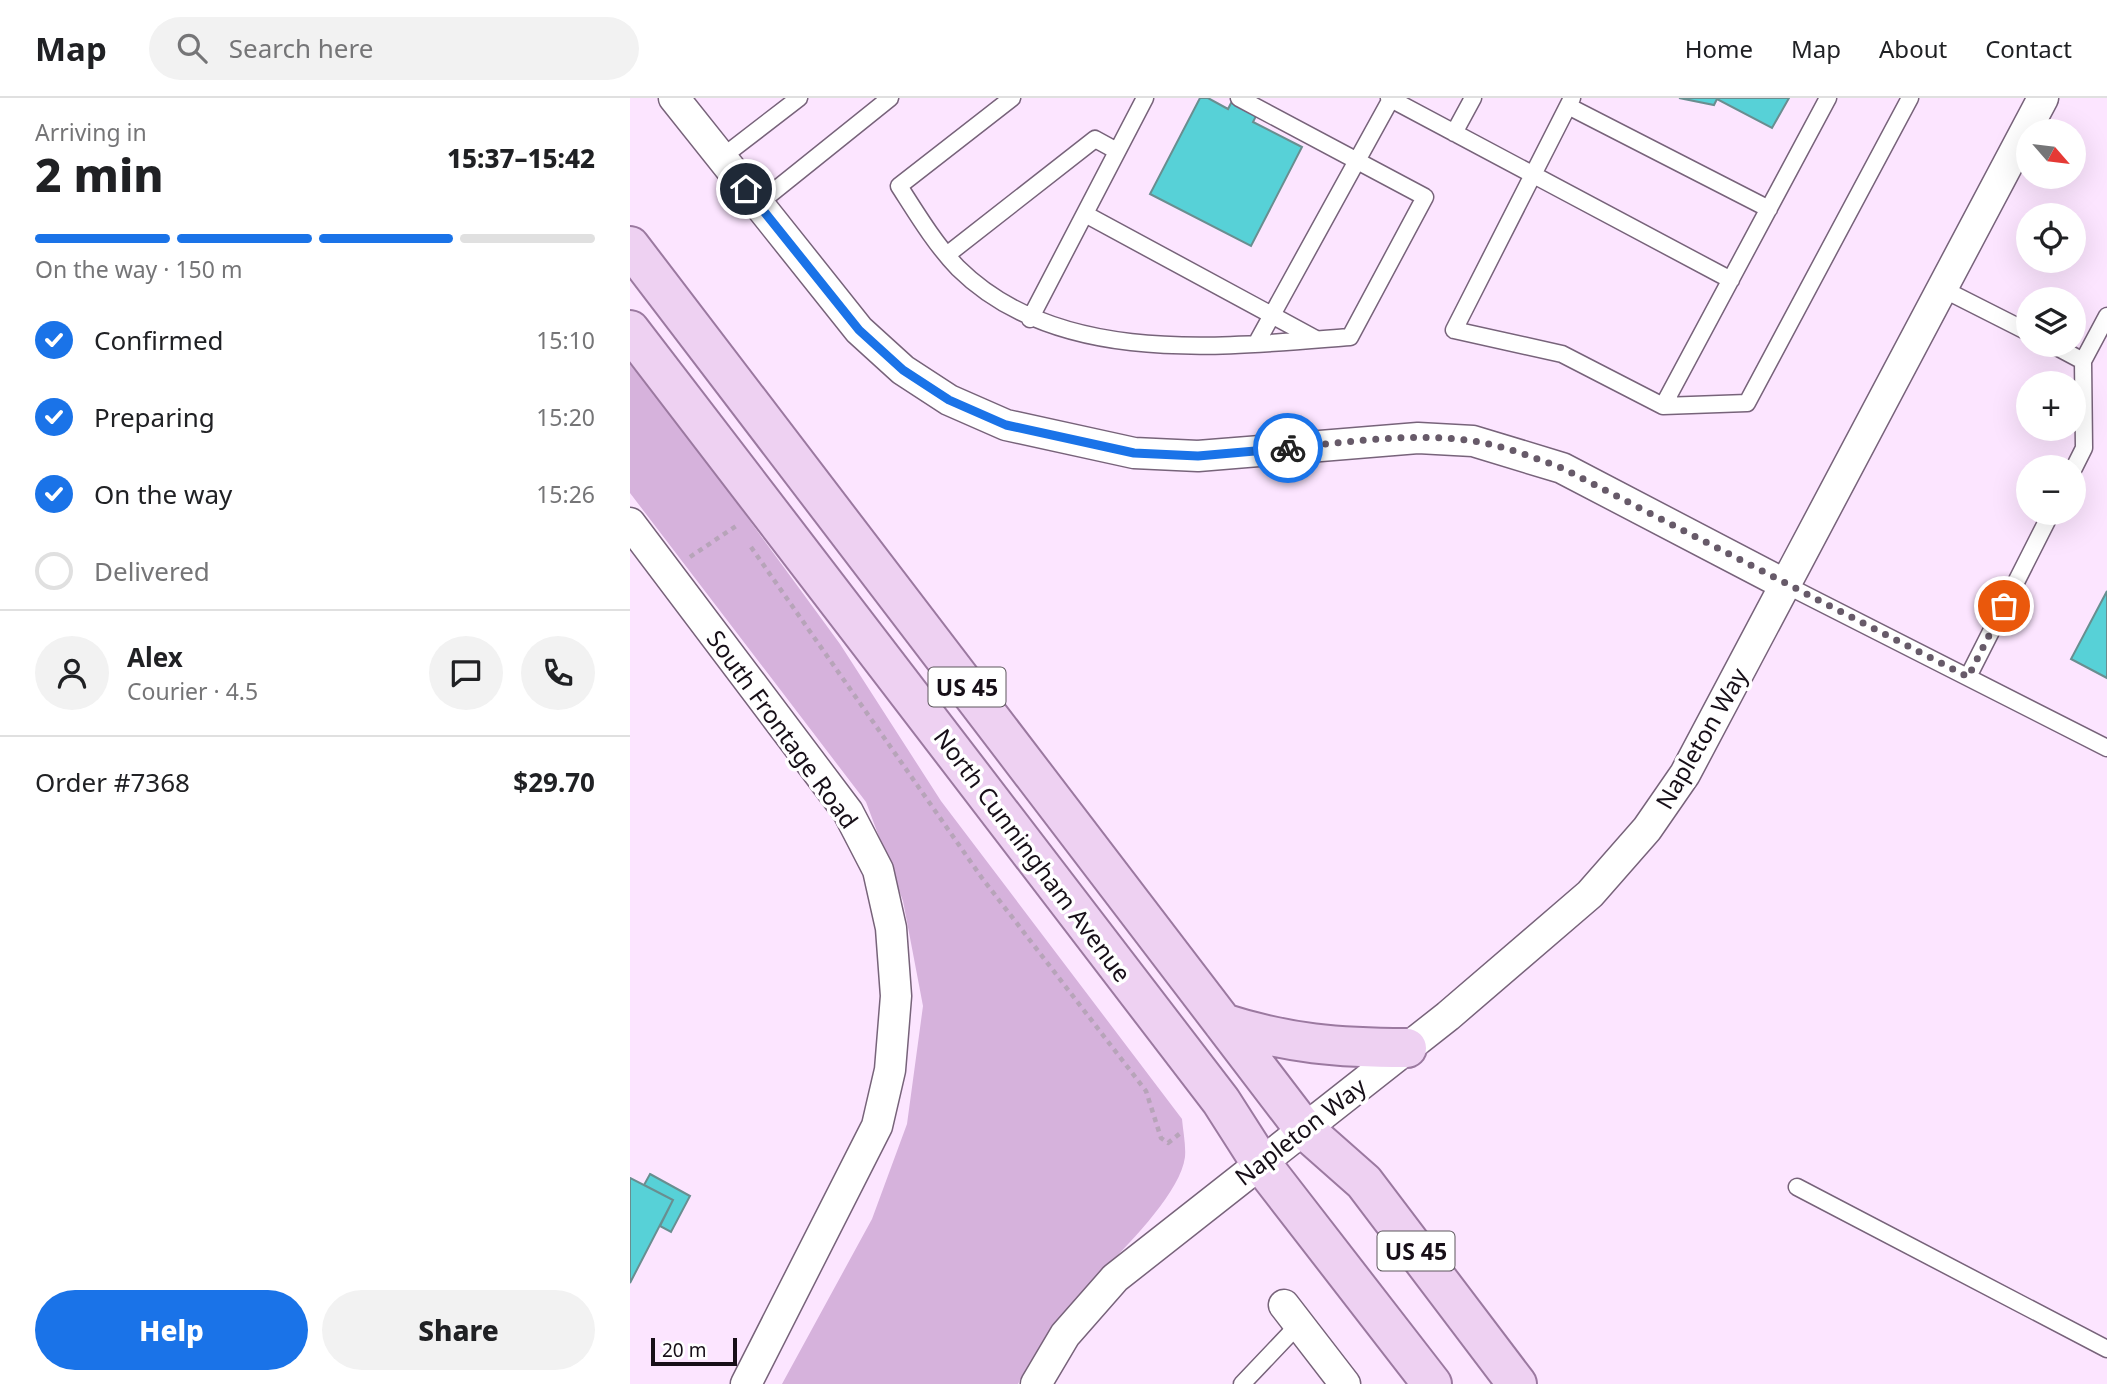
<!DOCTYPE html>
<meta charset="utf-8">
<style>
body{margin:0;font-family:"Noto Sans",sans-serif;background:#f2f2f2;color:#202124;height:100vh;display:flex;flex-direction:column;font-size:26px;white-space:nowrap}
*{box-sizing:border-box;margin:0}
p{font-size:23px;color:#757577}
.icon{flex:none;width:38px;height:38px;fill:none;stroke:currentColor;stroke-width:2;stroke-linecap:round;stroke-linejoin:round}
.map{position:relative;flex:1;overflow:hidden}
.drawer{display:flex;flex-direction:column;background:#fff;width:630px}
.drawer>*{flex:none}
.needle{width:46px;rotate:118deg}
.buttons{position:absolute;left:1386px;top:21px;display:grid;gap:14px}
.buttons a{display:grid;place-items:center;width:70px;height:70px;border-radius:50%;background:#fff;box-shadow:0 7px 28px #0002;font-size:35px}
.scale{position:absolute;left:21px;bottom:18px;width:86px;box-sizing:border-box;padding-left:7px;border:4px solid #170f18;border-top:0;font-size:19px;line-height:24px;white-space:nowrap;color:#170f18;-webkit-text-stroke:5px #fff;paint-order:stroke}
.pin{position:absolute;display:grid;place-items:center;width:60px;height:60px;color:#fff;margin:-30px;border:4px solid #fff;border-radius:50%;box-shadow:0 2px 7px #0007}
.courier{position:absolute;display:grid;place-items:center;width:70px;height:70px;margin:-35px;border:5px solid #1a73e8;border-radius:50%;background:#fff;color:#222;box-shadow:0 2px 9px #0007}
.headline em{font-style:normal;font-weight:800}
.headline div{display:flex;flex-direction:column-reverse}
.headline{display:flex;align-items:center;justify-content:space-between;height:119px;padding:0 35px}
h1{font-size:46px;font-weight:800;line-height:52px}
.bar{display:grid;grid-template-columns:repeat(4,1fr);gap:10px 7px;align-content:center;height:84px;padding:0 35px}
.bar i{height:9px;border-radius:5px;background:#e0e0e0}
.bar .on{background:#1a73e8}
.bar p{grid-column:span 4}
.line{display:flex;align-items:center;gap:18px;padding:0 35px;border-top:2px solid #e0e0e0}
.line div{flex:1}
.round{display:grid;place-items:center;flex:none;width:74px;height:74px;border-radius:37px;background:#f2f2f2}
ol{padding:0 35px;list-style:none}
li{display:flex;align-items:center;gap:21px;height:77px}
li p{margin-inline-start:auto}
li .icon{padding:7px;border-radius:50%;background:#1a73e8;color:#fff;stroke-width:4}
li:last-child{color:#757577}
li i{width:38px;height:38px;border:4px solid #e0e0e0;border-radius:50%}
.button{display:flex;gap:14px;margin-top:auto;padding:14px 35px}
.button a{flex:1;height:80px;border-radius:42px;background:#1a73e8;color:#fff;font-size:28px;font-weight:800;line-height:80px;text-align:center}
.button a+a{background:#f2f2f2;color:#202124}
header{display:flex;align-items:center;gap:42px;box-sizing:border-box;height:98px;padding:0 35px;background:#fff;border-bottom:2px solid #e0e0e0}
header strong{font-size:33px}
nav{display:flex;gap:38px;margin-inline-start:auto;font-size:24px}
.search{width:490px;height:63px;background:#f2f2f2;display:flex;align-items:center;gap:18px;box-sizing:border-box;padding:0 24px;border-radius:38px;color:#757577;font-size:26px}
main{display:flex;flex:1;min-height:0}
.map>svg:first-child{display:block}
</style>
<header>
<strong>Map</strong>
<div class="search"><svg class="icon" aria-label="search" viewBox="0 0 24 24"><circle cx="10" cy="10" r="6"/><path d="M15 15l6 6"/></svg>Search here</div>
<nav><a>Home</a><a>Map</a><a>About</a><a>Contact</a></nav>
</header>
<main>
<section class="drawer">
<div class="headline"><div><h1>2 min</h1><p>Arriving in</p></div><em>15:37–15:42</em></div>
<div class="bar"><i class="on"></i><i class="on"></i><i class="on"></i><i></i><p>On the way · 150 m</p></div>
<ol>
<li><svg class="icon" aria-label="check" viewBox="0 0 24 24"><path d="M5 12l5 5 9-10"/></svg>Confirmed<p>15:10</p></li>
<li><svg class="icon" aria-label="check" viewBox="0 0 24 24"><path d="M5 12l5 5 9-10"/></svg>Preparing<p>15:20</p></li>
<li><svg class="icon" aria-label="check" viewBox="0 0 24 24"><path d="M5 12l5 5 9-10"/></svg>On the way<p>15:26</p></li>
<li><i></i>Delivered</li>
</ol>
<div class="line" style="height:126px"><a class="round"><svg class="icon" aria-label="person" viewBox="0 0 24 24"><circle cx="12" cy="8" r="4"/><path d="M4 21q1-7 8-7t8 7"/></svg></a><div><b>Alex</b><p>Courier · 4.5</p></div><a class="round"><svg class="icon" aria-label="chat" viewBox="0 0 24 24"><path d="M4 5h16v11H9l-5 4z"/></svg></a><a class="round"><svg class="icon" aria-label="phone" viewBox="0 0 24 24"><path d="M5 4h4l2 5-3 2q2 4 5 5l2-3 5 2v4C11 20 4 13 5 4z"/></svg></a></div>
<div class="line" style="height:91px"><div>Order #7368</div><b>$29.70</b></div>
<div class="button"><a>Help</a><a>Share</a></div>
</section>
<div class="map">
<svg width="1477" height="1286" viewBox="0 0 1477 1286">
<rect width="100%" height="100%" fill="#fce5ff"/>
<!-- green -->
<path fill="#d6b2dc" d="M0 259 210 546 311 703 552 1021C553 1033 556 1047 555 1059 549 1103 474 1169 445 1202 423 1227 403 1257 388 1286H152L242 1121 277 1026 293 908 273 803 236 704 0 395Z"/>
<!-- building -->
<path fill="#57d1d7" stroke="#698e90" stroke-width="2" d="M570 0H578L598 11 602 3 627 16 623 24 672 49 621 148 520 96Z
M1049 0H1159L1142 30 1087 1 1084 7Z
M1477 493V580L1441 561Z
M20 1076 60 1098 41 1134 30 1128 43 1102 14 1087Z
M0 1080 43 1102 0 1185Z"/>
<g fill="none" stroke-linecap="round" stroke-linejoin="round">
<defs>
<path id="service" d="M382 0 269 88C287 116 305 146 328 170 428 269 592 249 720 239L795 99 609 0
M759 0 1101 182
M942 0 824 232 932 256 1033 308 1117 305 1280 0
M938 8 1139 111
M824 35 843 0
M91 60 169 0
M128 106 260 0
M455 116 686 241
M318 156 465 41 487 53
M1313 191 1398 234
M400 221 515 0
M626 246 761 1
M1423 247 1453 263 1454 350 1444 370
M1453 263 1477 218
M1033 308 1198 0
M1156 487 1477 650
M1338 579 1421 415
M1167 1089 1477 1251
M612 1286 669 1226"/>
<path id="minor" d="M44 0 229 232 273 272 319 302 376 327 504 355 568 358 788 340 843 343 932 370 1156 487
M0 425 218 714 248 772 261 830 266 898 260 972 247 1028 116 1286
M654 1207 715 1286
M406 1286 435 1237 485 1180 818 918 960 796 1017 731 1055 676 1413 0"/>
<path id="primary" d="M0 148 674 1031 734 1084 887 1286
M0 232 591 1003 630 1064 802 1286
M593 925C658 946 709 950 777 950"/>
</defs>
<!-- service casing -->
<use href="#service" stroke="#77637a" stroke-width="19"/>
<!-- minor casing -->
<use href="#minor" stroke="#77637a" stroke-width="33"/>
<!-- primary casing -->
<use href="#primary" stroke="#9b79a0" stroke-width="42"/>
<!-- path -->
<path stroke="#b7a4b9" stroke-width="4.5" stroke-dasharray="5 5" stroke-linecap="butt" d="M121 449 352 780 516 993 531 1040 538 1045 553 1033
M60 459 106 428"/>
<!-- service -->
<use href="#service" stroke="#fff" stroke-width="16"/>
<!-- minor -->
<use href="#minor" stroke="#fff" stroke-width="30"/>
<!-- primary -->
<use href="#primary" stroke="#eed1f2" stroke-width="38"/>
</g>
<g fill="none" stroke-linecap="round" stroke-linejoin="round">
<!-- done -->
<path stroke="#675a69" stroke-width="7" stroke-dasharray="0 12.6" d="M658 350C718 344 783 334 843 343 874 348 903 359 932 370L1338 579 1374 508"/>
<!-- route -->
<path stroke="#1a73e8" stroke-width="9" d="M116 91 229 232 273 272 319 302 376 327 504 355 568 358 658 350"/>
</g>
<g text-anchor="middle" dominant-baseline="central" stroke-width="7" stroke-linejoin="round" paint-order="stroke">
<!-- shield labels -->
<g fill="#fff" stroke="#5d575d" stroke-width="2">
<rect x="298.5" y="569.5" width="77" height="39" rx="5"/>
<rect x="747.5" y="1133.5" width="77" height="39" rx="5"/>
</g>
<g font-size="23" font-weight="bold" fill="#170f18">
<text x="337" y="589">US 45</text>
<text x="786" y="1153">US 45</text>
</g>
<!-- street labels -->
<g font-size="24" fill="#170f18" stroke="#fff">
<text transform="translate(153 631) rotate(54)">South Frontage Road</text>
<text transform="translate(1071 640) rotate(-60)">Napleton Way</text>
<text transform="translate(403 757) rotate(53)">North Cunningham Avenue</text>
<text transform="translate(670 1033) rotate(-38)">Napleton Way</text>
</g>
</g>
</svg>
<div class="buttons">
<a><svg class="needle" viewBox="-14 -14 28 28"><path d="M0-13l5 13h-10z" fill="#e53935"/><path d="M0 13l5-13h-10z" fill="#757577"/></svg></a>
<a><svg class="icon" aria-label="locate" viewBox="0 0 24 24"><circle cx="12" cy="12" r="6"/><path d="M12 2v4M12 18v4M2 12h4M18 12h4"/></svg></a>
<a><svg class="icon" aria-label="layers" viewBox="0 0 24 24"><path d="M12 4l9 5-9 5-9-5zM3 14l9 5 9-5"/></svg></a>
<a>+</a>
<a>−</a>
</div>
<div class="scale">20 m</div>
<div class="pin" style="left:1374px;top:508px;background:#ea580c"><svg class="icon" aria-label="bag" viewBox="0 0 24 24"><path d="M5 8h14l-1 12H6zM9 8a3 3 0 0 1 6 0"/></svg></div>
<div class="pin" style="left:116px;top:91px;background:#1f2937"><svg class="icon" aria-label="home" viewBox="0 0 24 24"><path d="M3 11l9-7 9 7M6 9v11h12V9"/></svg></div>
<div class="courier" style="left:658px;top:350px"><svg class="icon" aria-label="bike" viewBox="0 0 24 24"><circle cx="6" cy="16" r="4"/><circle cx="18" cy="16" r="4"/><path d="M6 16l4-8h5l3 8M10 8l3 8H6M13 5h3"/></svg></div>
</div>
</main>
